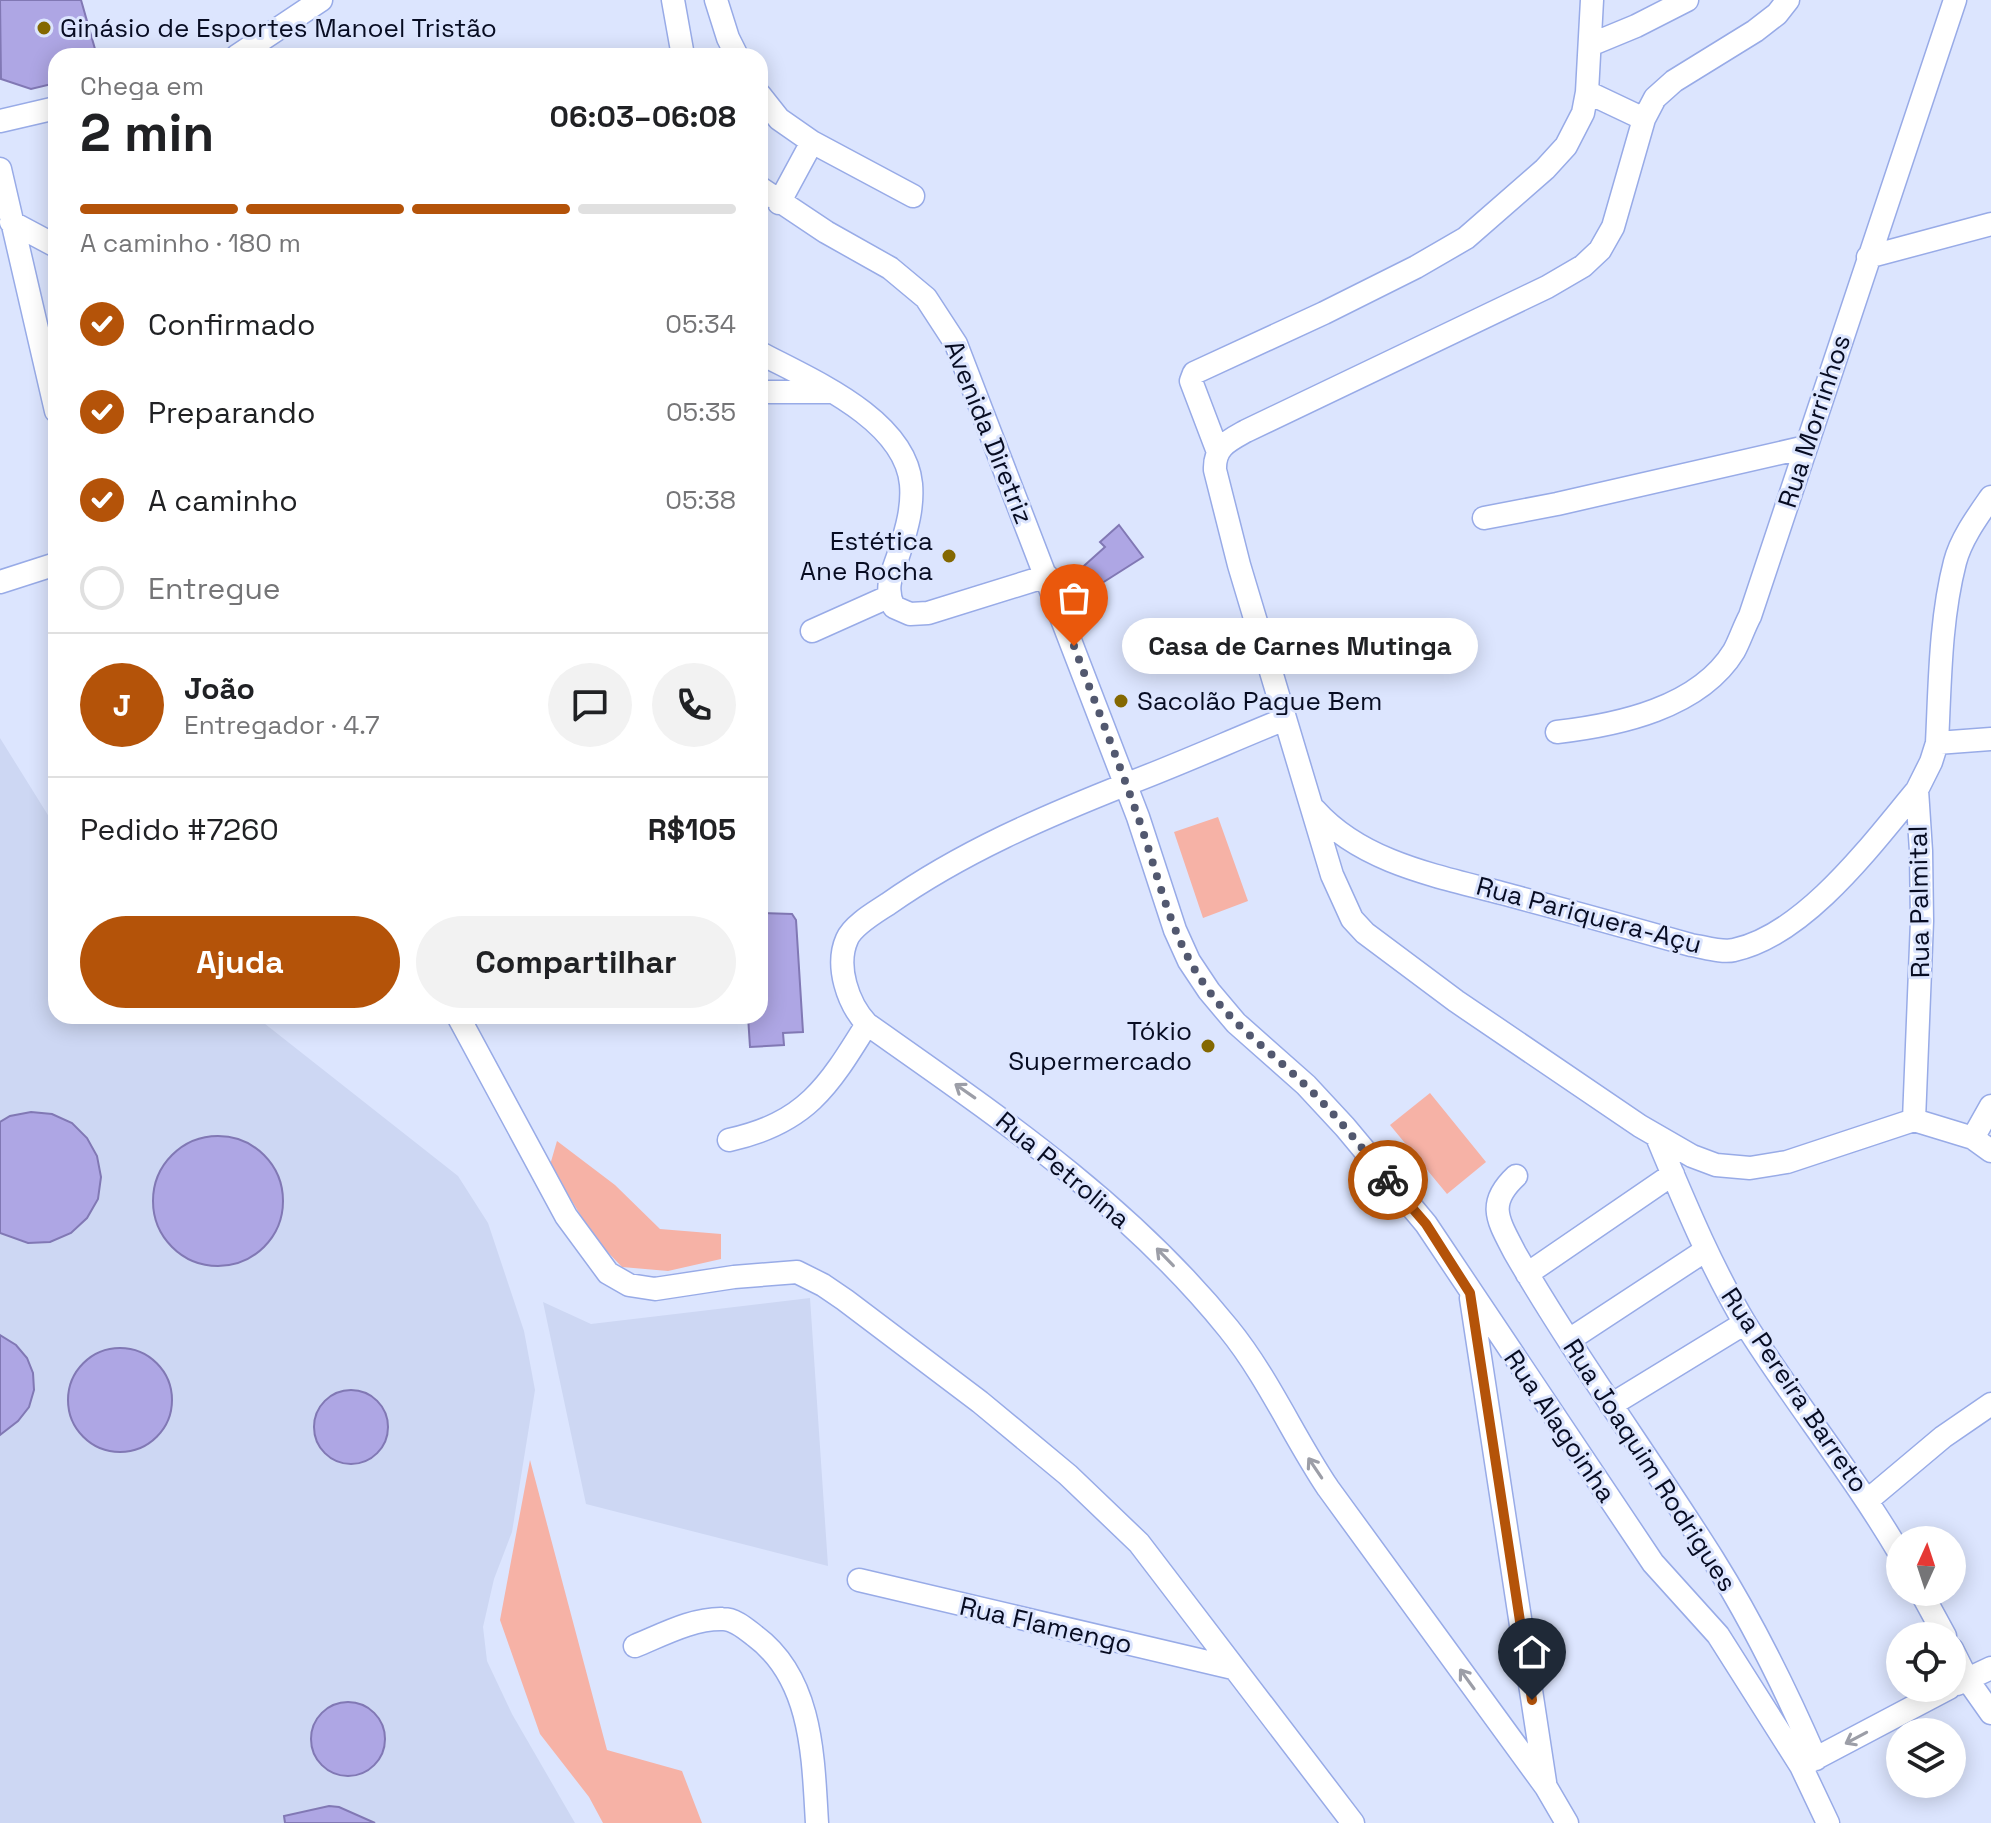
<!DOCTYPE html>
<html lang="pt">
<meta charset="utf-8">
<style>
body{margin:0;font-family:"Space Grotesk",sans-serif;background:#f2f2f2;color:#202124;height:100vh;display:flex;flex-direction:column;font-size:30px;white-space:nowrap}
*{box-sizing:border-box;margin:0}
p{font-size:26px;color:#757577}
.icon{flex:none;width:44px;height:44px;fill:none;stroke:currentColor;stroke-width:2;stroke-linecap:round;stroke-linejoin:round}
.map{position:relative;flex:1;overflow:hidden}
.sheet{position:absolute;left:48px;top:48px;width:720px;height:976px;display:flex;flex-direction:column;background:#fff;border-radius:24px;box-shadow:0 4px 20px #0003}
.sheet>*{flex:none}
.needle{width:52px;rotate:3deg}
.fabs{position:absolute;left:1886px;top:1526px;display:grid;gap:16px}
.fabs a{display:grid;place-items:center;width:80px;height:80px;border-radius:50%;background:#fff;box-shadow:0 4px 20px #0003;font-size:40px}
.pin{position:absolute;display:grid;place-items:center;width:68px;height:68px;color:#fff;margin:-82px -34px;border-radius:50% 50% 50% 0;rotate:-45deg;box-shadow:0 0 8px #0007}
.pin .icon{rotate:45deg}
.courier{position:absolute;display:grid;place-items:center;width:80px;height:80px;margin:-40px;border:6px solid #b45309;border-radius:50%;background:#fff;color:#222;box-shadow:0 2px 10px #0007}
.bubble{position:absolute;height:56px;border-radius:28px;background:#fff;box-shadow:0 4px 20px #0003;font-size:26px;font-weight:800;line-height:56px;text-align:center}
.overview em{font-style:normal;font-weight:800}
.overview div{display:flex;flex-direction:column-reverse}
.overview{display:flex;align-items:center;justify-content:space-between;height:136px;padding:0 32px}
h1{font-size:52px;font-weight:800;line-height:60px}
.bar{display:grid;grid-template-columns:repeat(4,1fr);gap:12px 8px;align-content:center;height:96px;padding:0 32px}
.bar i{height:10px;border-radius:6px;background:#e0e0e0}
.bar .current{background:#b45309}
.bar p{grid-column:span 4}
.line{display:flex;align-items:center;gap:20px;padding:0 32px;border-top:2px solid #e0e0e0}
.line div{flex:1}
.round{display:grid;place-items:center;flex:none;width:84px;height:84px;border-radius:42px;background:#f2f2f2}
ol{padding:0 32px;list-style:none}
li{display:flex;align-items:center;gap:24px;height:88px}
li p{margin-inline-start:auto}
li .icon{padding:8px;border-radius:50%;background:#b45309;color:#fff;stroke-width:4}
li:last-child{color:#757577}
li i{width:44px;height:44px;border:4px solid #e0e0e0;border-radius:50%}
.primary-button{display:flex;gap:16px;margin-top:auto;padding:16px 32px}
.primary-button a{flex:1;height:92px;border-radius:48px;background:#b45309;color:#fff;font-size:32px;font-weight:800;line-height:92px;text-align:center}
.primary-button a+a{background:#f2f2f2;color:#202124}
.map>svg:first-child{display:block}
</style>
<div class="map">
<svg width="1991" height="1823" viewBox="0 0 1991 1823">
<rect width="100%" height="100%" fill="#dce5fe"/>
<!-- built -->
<path fill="#cdd7f3" d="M0 738 56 828V1016H255L458 1176 488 1223 524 1331 535 1390 512 1532 494 1579 483 1627 487 1661 512 1714 575 1823H0Z
M810 1298 828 1566 586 1504 543 1302 591 1324Z"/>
<!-- green -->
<path fill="#f6b2a6" d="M1218 817 1248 901 1203 918 1174 832Z
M1430 1093 1486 1162 1447 1194 1390 1125Z
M557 1141 615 1185 660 1229 721 1234V1259L668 1271 622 1267 595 1239 550 1165Z
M530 1460 607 1750 682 1771 702 1823H603L589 1797 540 1734 500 1620Z"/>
<!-- building -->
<path fill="#aea6e4" stroke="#8178b4" stroke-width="2" d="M0 0H81L97 56H56V83L31 89 1 79Z
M1119 525 1143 557 1088 592 1075 574 1105 547 1100 542Z
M760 913 792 914 796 920 803 1032 783 1033 784 1045 750 1047 748 1016H760Z
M31 1112 52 1114 72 1123 87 1138 97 1156 101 1177 98 1199 87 1218 71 1233 50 1242 28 1243 0 1233V1122L10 1116Z
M153 1201a65 65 0 1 1 130 0a65 65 0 1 1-130 0Z
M0 1335 16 1345 27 1358 33 1373 34 1390 29 1407 18 1421 0 1435Z
M68 1400a52 52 0 1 1 104 0a52 52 0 1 1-104 0Z
M314 1427a37 37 0 1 1 74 0a37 37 0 1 1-74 0Z
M311 1739a37 37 0 1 1 74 0a37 37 0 1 1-74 0Z
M329 1806 339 1807 375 1823H285L284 1816Z"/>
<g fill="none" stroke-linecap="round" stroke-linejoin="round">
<defs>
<path id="minor" d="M673 0 683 56
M716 0 728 38 737 56
M1592 0 1587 92 1644 119
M1788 0 1777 14 1755 31 1674 81 1655 98 1644 119 1613 227 1600 250 1583 266 1547 287 1246 431C1228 441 1214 447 1215 470L1239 565 1332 875 1352 919 1365 933 1456 1001 1640 1126 1692 1156 1716 1165 1750 1168 1787 1162 1914 1120 1973 1138 1991 1151
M1590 45 1636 26 1687 0
M237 56 321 0
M760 95 779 119 812 142 913 196
M0 121 56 108
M0 169 56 411
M760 188 826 232 890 268 926 298 956 344 1138 817 1175 930 1189 961 1209 991 1236 1023 1306 1085 1345 1127 1426 1224 1653 1563 1718 1635 1801 1766 1828 1823
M779 203 812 142
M11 222 56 246
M1868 257 1991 224
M760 353C811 380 905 419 911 484 913 507 907 528 900 550 894 570 883 587 894 607L910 614 928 613 1047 576
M760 392H831
M1218 452 1191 381 1194 373 1324 313 1416 267 1466 238 1545 169 1566 146 1583 113 1587 92
M1484 518 1557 504 1806 447
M0 582 56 564
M812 631 888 597
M1285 719C1233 740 1180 764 1127 784 1044 817 962 852 888 904 876 912 853 925 847 939 835 966 848 1004 867 1024 996 1115 1128 1204 1228 1328 1268 1377 1293 1436 1328 1488L1546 1787 1567 1823
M1557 732C1618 725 1699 708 1734 651 1740 640 1744 627 1750 616L1955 0
M1937 743C1940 683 1940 620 1955 562 1961 539 1977 517 1991 497
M1315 810C1366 867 1450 878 1520 898 1577 913 1634 929 1691 945 1704 947 1722 953 1734 950 1805 935 1872 844 1917 790
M458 1016 566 1216 608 1273 629 1285 655 1289 734 1277 797 1272 823 1285 845 1300 980 1402 1068 1475 1139 1543 1353 1823
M1914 1120 1922 921 1921 851 1917 790 1931 762 1937 743 1991 739
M1657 1137C1684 1201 1710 1265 1746 1325 1795 1403 1853 1474 1900 1554
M1973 1138 1991 1106
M729 1140C806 1123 828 1087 867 1024
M1516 1176C1486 1204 1498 1220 1515 1253 1576 1358 1648 1456 1713 1559 1753 1623 1786 1690 1816 1759
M1527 1274 1673 1174
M1471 1298 1545 1782
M1569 1340 1706 1250
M1611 1405 1745 1323
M1868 1500 1943 1437 1991 1404
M859 1580 1233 1668
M1921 1592 1945 1636
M635 1646C662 1635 693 1618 723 1619 735 1619 746 1629 755 1636 813 1679 813 1758 817 1823
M1952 1649 1967 1679 1991 1713
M1957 1684 1991 1668
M1805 1764 1949 1688"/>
</defs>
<!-- minor casing -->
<use href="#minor" stroke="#98abe7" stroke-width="25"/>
<!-- minor -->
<use href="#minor" stroke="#fff" stroke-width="22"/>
</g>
<!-- one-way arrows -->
<defs><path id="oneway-shaft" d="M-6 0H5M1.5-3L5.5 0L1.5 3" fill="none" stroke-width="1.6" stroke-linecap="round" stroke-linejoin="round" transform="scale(2)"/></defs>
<g stroke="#9c9ea7">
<use href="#oneway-shaft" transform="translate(965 1091) rotate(-145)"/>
<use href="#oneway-shaft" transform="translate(1165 1257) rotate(-134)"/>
<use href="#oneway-shaft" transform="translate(1315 1468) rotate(-124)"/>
<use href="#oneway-shaft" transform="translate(1467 1679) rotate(-126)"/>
<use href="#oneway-shaft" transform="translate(1856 1738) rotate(152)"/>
</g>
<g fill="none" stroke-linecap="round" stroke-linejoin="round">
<!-- done -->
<path stroke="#52586f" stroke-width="8" stroke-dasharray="0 14.4" d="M1074 646C1095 703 1118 760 1138 817 1159 876 1170 939 1209 991 1235 1027 1272 1053 1304 1084 1335 1113 1361 1147 1388 1180"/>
<!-- route -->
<path stroke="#b45309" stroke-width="10" d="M1388 1180 1426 1224 1470 1293 1532 1700"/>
</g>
<!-- markers -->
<g fill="#846801" stroke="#dce5fe" stroke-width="3">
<circle cx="44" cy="28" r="8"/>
<circle cx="949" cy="556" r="8"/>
<circle cx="1121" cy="701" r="8"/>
<circle cx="1208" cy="1046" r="8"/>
</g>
<g text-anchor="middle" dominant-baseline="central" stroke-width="6" stroke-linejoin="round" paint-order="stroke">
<!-- poi labels -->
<g font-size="26" fill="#070c22" stroke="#dce5fe" text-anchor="start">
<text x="60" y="28">Ginásio de Esportes Manoel Tristão</text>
<text x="933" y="541" text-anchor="end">Estética<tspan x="933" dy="30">Ane Rocha</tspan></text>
<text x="1137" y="701">Sacolão Pague Bem</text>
<text x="1192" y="1031" text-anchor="end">Tókio<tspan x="1192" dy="30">Supermercado</tspan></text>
</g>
<!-- street labels -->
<g font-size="26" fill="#070c22" stroke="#dce5fe">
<text transform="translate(1814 421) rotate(-72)">Rua Morrinhos</text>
<text transform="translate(989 432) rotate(68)">Avenida Diretriz</text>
<text transform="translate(1919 902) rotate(-91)">Rua Palmital</text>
<text transform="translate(1589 915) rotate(15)">Rua Pariquera-Açu</text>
<text transform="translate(1063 1170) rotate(40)">Rua Petrolina</text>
<text transform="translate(1795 1390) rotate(56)">Rua Pereira Barreto</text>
<text transform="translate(1560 1426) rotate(56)">Rua Alagoinha</text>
<text transform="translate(1650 1465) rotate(57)">Rua Joaquim Rodrigues</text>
<text transform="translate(1046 1625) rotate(13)">Rua Flamengo</text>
</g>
</g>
</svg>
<div class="fabs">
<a><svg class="needle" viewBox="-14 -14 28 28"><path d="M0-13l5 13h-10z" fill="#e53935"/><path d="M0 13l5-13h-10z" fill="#757577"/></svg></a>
<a><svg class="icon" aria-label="locate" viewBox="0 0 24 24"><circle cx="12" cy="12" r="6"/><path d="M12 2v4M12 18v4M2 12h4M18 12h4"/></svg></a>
<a><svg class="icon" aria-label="layers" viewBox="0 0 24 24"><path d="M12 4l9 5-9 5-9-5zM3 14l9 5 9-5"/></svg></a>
</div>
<div class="pin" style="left:1074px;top:646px;background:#ea580c"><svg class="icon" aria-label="bag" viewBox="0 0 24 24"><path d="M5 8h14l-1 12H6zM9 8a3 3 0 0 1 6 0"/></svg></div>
<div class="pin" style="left:1532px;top:1700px;background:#1f2937"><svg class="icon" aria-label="home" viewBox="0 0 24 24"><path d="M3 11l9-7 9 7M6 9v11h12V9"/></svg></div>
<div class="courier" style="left:1388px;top:1180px"><svg class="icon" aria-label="bike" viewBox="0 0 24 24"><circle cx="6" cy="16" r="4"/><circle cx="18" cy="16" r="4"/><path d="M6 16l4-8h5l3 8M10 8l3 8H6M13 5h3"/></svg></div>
<div class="bubble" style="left:1122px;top:618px;width:356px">Casa de Carnes Mutinga</div>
<section class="sheet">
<div class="overview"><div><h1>2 min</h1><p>Chega em</p></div><em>06:03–06:08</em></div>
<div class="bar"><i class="current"></i><i class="current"></i><i class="current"></i><i></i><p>A caminho · 180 m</p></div>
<ol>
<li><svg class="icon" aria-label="check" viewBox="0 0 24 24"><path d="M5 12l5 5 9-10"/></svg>Confirmado<p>05:34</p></li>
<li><svg class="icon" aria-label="check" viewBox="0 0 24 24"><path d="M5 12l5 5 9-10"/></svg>Preparando<p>05:35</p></li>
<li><svg class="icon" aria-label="check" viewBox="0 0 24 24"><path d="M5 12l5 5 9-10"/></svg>A caminho<p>05:38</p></li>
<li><i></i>Entregue</li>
</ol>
<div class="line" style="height:144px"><b class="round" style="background:#b45309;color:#fff">J</b><div><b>João</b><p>Entregador · 4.7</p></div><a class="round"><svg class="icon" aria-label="chat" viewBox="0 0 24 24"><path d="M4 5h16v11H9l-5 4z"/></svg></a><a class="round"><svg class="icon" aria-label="phone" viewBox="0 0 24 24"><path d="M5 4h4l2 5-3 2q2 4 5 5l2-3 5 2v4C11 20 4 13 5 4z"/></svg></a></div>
<div class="line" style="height:104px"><div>Pedido #7260</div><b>R$105</b></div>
<div class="primary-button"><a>Ajuda</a><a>Compartilhar</a></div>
</section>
</div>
